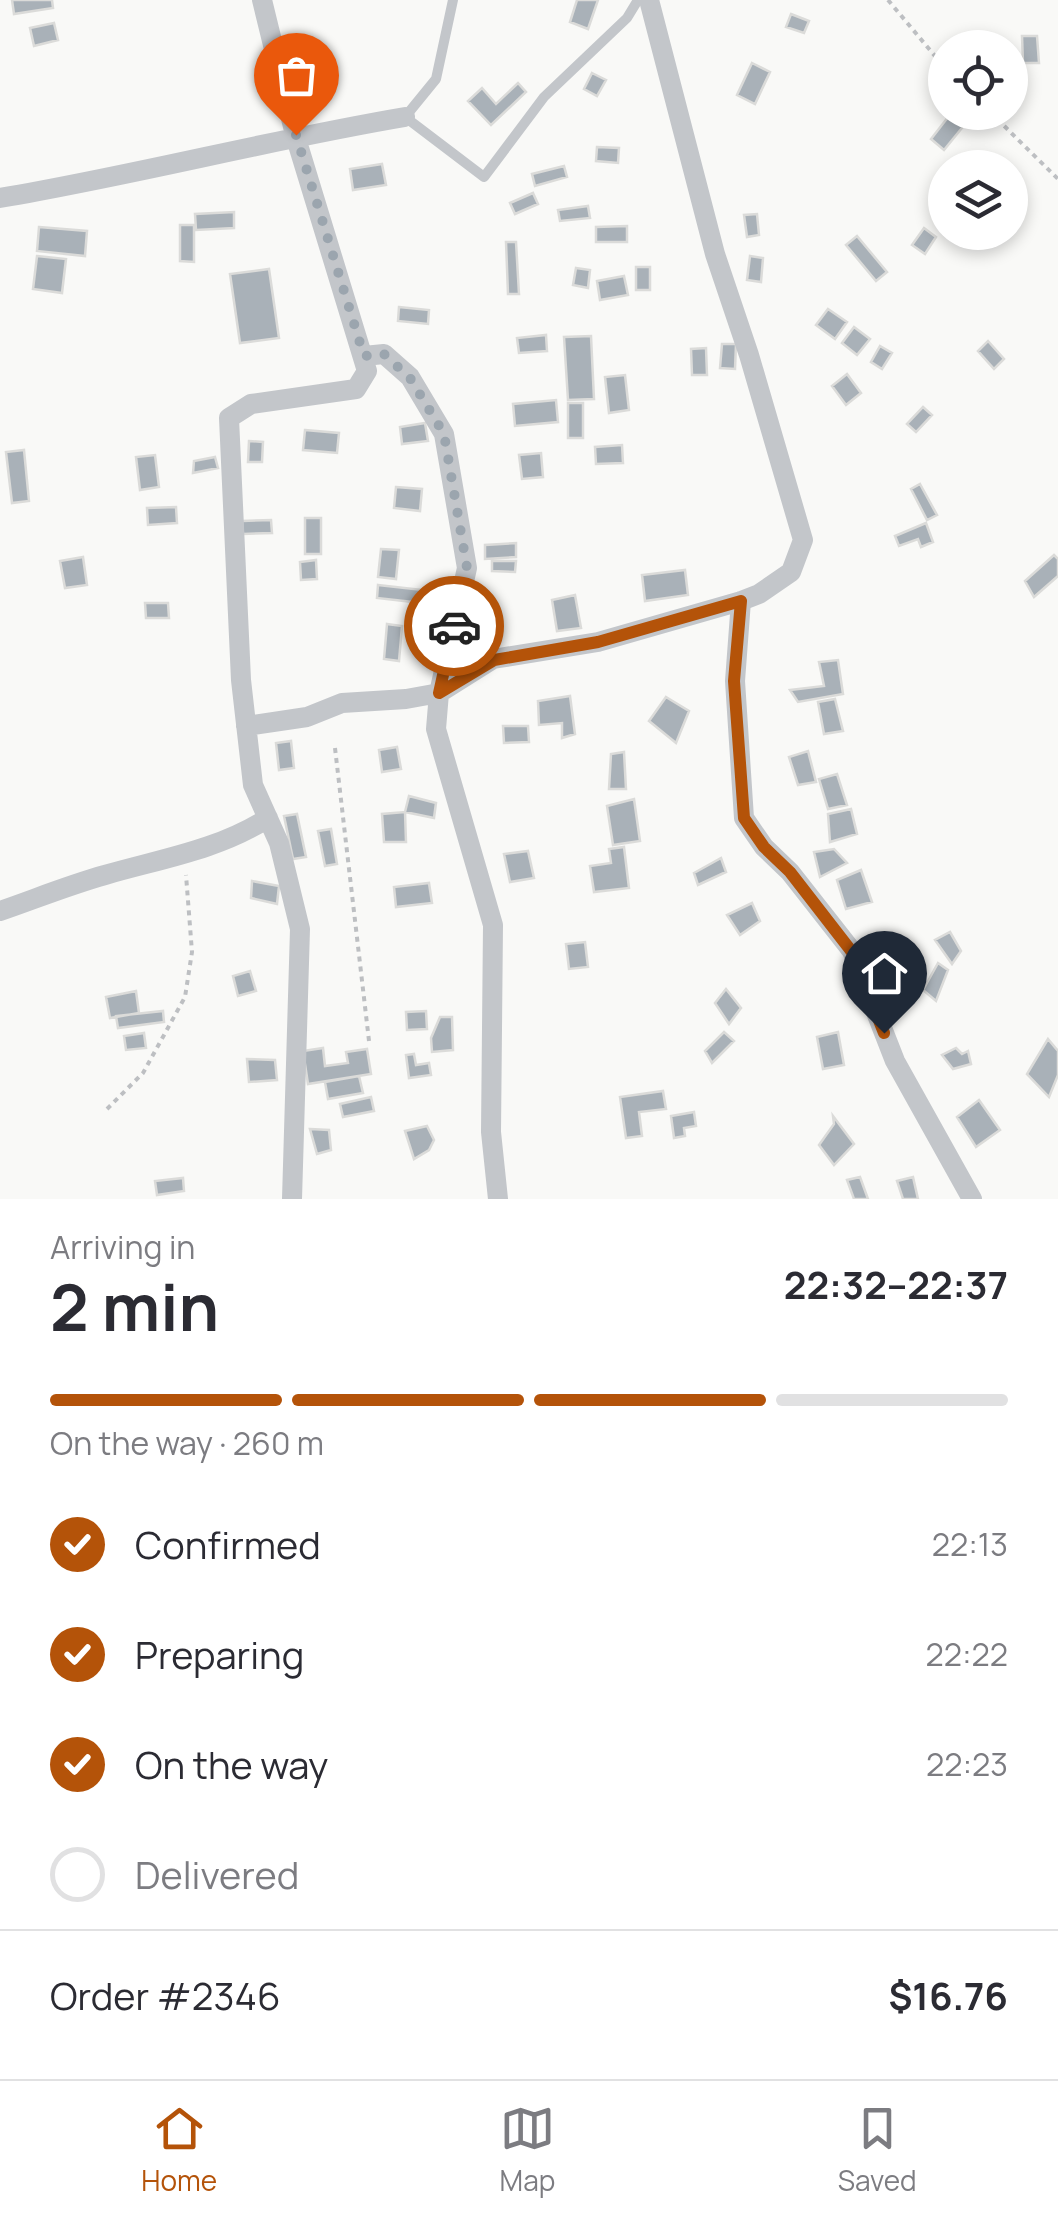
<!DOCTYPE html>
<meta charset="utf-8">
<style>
body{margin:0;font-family:Manrope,sans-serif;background:#f2f2f3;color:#2b2b33;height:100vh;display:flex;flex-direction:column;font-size:38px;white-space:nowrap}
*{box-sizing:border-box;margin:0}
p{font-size:32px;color:#7c7c81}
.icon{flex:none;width:55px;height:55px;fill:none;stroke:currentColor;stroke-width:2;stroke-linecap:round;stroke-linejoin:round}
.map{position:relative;height:1199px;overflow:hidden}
.details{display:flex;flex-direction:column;background:#fff;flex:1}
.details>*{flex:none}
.tools{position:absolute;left:928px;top:30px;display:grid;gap:20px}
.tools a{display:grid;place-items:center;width:100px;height:100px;border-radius:50%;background:#fff;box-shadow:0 5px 15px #0003;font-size:50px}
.pin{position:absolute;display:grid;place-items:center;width:85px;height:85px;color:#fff;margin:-102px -42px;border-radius:50% 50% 50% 0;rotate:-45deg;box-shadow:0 0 10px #0007}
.pin .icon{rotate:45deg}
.courier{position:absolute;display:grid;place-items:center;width:100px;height:100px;margin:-50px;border:8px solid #b45309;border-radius:50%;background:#fff;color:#222;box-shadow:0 2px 12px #0007}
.headline em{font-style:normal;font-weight:700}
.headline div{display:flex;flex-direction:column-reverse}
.headline{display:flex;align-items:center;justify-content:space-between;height:170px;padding:0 50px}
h1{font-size:65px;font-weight:700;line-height:75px}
.bar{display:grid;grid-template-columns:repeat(4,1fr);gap:15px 10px;align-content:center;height:120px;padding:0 50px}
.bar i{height:12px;border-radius:8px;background:#e1e1e2}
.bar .active{background:#b45309}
.bar p{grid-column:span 4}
.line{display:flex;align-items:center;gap:25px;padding:0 50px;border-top:2px solid #e1e1e2}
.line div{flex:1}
ol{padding:0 50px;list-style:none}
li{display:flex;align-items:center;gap:30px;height:110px}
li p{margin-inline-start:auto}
li .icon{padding:10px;border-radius:50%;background:#b45309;color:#fff;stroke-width:4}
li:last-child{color:#7c7c81}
li i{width:55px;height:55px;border:5px solid #e1e1e2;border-radius:50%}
.tabs{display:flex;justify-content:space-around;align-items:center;height:140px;border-top:2px solid #e1e1e2;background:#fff;font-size:28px;color:#7c7c81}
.tabs a{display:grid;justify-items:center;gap:5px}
.tabs .active{color:#b45309}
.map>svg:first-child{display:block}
</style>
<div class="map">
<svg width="1058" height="1199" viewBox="0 0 1058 1199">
<rect width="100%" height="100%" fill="#f9f9f7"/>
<!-- building -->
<path fill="#a9b1b8" stroke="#dbdbd9" stroke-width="2.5" d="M12 0H52L53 8 14 14Z
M577 0H598L588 29 570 22Z
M791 14 809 21 804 33 786 27Z
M54 23 58 40 34 46 30 28Z
M1022 36H1037L1039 63H1023Z
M752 63 770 72 755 104 737 95Z
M592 73 606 80 597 96 584 89Z
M518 83 526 92 491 125 468 101 482 88 496 104Z
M952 112 966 123 944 150 931 139Z
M597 147 619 148 618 163 596 161Z
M382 164 386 185 353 190 350 169Z
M564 166 567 177 535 186 532 174Z
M533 193 538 204 515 214 510 203Z
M588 206 590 218 560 221 558 210Z
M234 212V228L196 230 195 214Z
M757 214 759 235 747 237 744 215Z
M180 225H194V262L180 261Z
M627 226V242H596V227Z
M39 227 87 231 85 256 37 251Z
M924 228 936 237 925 254 912 245Z
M857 236 887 272 876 281 846 245Z
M506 242H516L519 294H508Z
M37 256 66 259 62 293 33 289Z
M750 256 763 258 761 282 747 280Z
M636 267H650V290H636Z
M576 268 590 270 588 288 573 285Z
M269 269 279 338 240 343 230 274Z
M624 276 628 295 600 300 597 281Z
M399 307 429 310 428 324 398 321Z
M828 309 847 322 835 339 816 325Z
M854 327 870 339 857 355 842 343Z
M546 335 547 351 519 353 517 338Z
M591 336 594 399 568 400 564 337Z
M988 341 1004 359 994 369 978 351Z
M722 344H736L735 369 720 368Z
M880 346 892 353 882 369 871 362Z
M706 348 707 375H692L691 349Z
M847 374 861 393 846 405 832 386Z
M625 375 629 410 609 413 605 377Z
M556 400 558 422 515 426 513 404Z
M568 403H583V438H568Z
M923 407 932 415 916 432 907 424Z
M425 423 428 441 402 444 400 427Z
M305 430 339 433 337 453 303 450Z
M249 441 263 442 262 462H248Z
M622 445 623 463 596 464 595 447Z
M24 450 29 501 12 503 6 452Z
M541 453 543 477 522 479 519 455Z
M155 455 159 487 140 490 136 457Z
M215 457 218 468 193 473 194 461Z
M920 484 937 515 927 520 911 489Z
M396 487 422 489 420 511 394 508Z
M176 507 177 523 148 525 147 508Z
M305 518H321V554H305Z
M271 520 272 533 243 534 242 521Z
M926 523 933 542 921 547 918 539 899 546 895 536Z
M516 543V557L485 559V545Z
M381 549 399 550 396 579 378 577Z
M1054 555 1058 559V576L1034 597 1025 581Z
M83 557 87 585 65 588 60 561Z
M316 560 317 579 301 580 300 562Z
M492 561H516L515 572 492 571Z
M685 570 688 595 645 601 642 575Z
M378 585 423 590 422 603 377 598Z
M575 595 581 628 557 631 552 600Z
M145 603H168L169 618H146Z
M387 624 402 626 399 661 384 659Z
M838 660 843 694 798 702 790 690 824 686 819 662Z
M570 696 575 734 562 738V723L539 725 538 701Z
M666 697 689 711 676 743 649 721Z
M835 699 843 731 824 734 818 702Z
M503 726H528L529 742 504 743Z
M291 741 294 768 279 770 276 743Z
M397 747 401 769 382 772 379 750Z
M808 751 816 782 798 785 789 757Z
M624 752 626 789H609L611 754Z
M837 774 847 805 828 809 819 779Z
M409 796 436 803 434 818 405 812Z
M634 799 640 841 613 845 607 806Z
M851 809 857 834 830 842 828 814Z
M405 812 406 842H384L382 814Z
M297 814 306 857 293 859 284 816Z
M331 829 337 864 325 866 318 831Z
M624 847 629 888 594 892 590 866 611 863 609 849Z
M834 849 847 863 820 877 814 852Z
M528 851 534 878 510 882 504 854Z
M721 858 726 872 698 885 694 873Z
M861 870 872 902 846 909 837 880Z
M252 881 279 886 277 904 251 898Z
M429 883 432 903 396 907 394 887Z
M752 903 760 921 740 935 727 915Z
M950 932 961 951 952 964 935 940Z
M585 942 588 967 569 969 566 944Z
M938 963 948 970 936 1001 923 990Z
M250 971 256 991 238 996 233 976Z
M890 982 909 997 903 1012 882 995Z
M726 989 741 1008 729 1024 715 1003Z
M136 991 139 1013 110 1018 106 997Z
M163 1011 164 1022 118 1028 116 1016Z
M426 1011 427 1029 407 1030 406 1012Z
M440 1017H452L453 1050 432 1052 431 1038Z
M724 1032 734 1041 712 1063 705 1051Z
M838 1032 844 1065 823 1069 817 1037Z
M144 1033 146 1048 126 1050 124 1036Z
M1048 1039 1058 1051V1075L1049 1097 1027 1074Z
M323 1048 325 1066 348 1063 346 1052 367 1049 371 1074 308 1084 303 1051Z
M956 1048 962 1054 968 1051 971 1064 953 1069 942 1055Z
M414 1054 416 1065 429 1063 431 1075 409 1078 406 1055Z
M247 1059 275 1060 277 1080 249 1082Z
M359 1076 363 1093 328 1099 325 1082Z
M663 1091 666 1109 639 1112 642 1136 626 1138 620 1097Z
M371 1097 374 1111 343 1117 340 1104Z
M979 1100 1000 1130 976 1147 957 1117Z
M694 1112 696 1126 684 1128 685 1136 674 1138 671 1116Z
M833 1116 854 1144 834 1165 819 1145 834 1124Z
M427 1126 434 1140 429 1150 414 1159 405 1131Z
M310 1129 329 1130 331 1150 317 1154Z
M860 1177 868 1199H854L847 1180Z
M913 1177 918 1199H903L897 1181Z
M183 1178 184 1191 157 1195 155 1181Z"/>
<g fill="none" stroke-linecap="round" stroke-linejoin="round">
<!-- path -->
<path stroke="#bdbfc2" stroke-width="4" stroke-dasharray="5 5" stroke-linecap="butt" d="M888 0 945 68
M990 112 1058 179
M335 748 369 1041
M107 1109 143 1073 185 997 192 952 186 875"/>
<!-- service -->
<path stroke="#c3c6ca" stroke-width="10" d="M453 0 436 79 405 117 484 177 544 97 627 18 638 0"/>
<!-- minor -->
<path stroke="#c3c6ca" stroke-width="20" d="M262 0 295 135 367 371 356 389 251 404 229 418 241 680 253 785 279 843 300 929 292 1199
M0 198C136 175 269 140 405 117
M364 356 384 354 410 377 444 434 467 568 439 693 436 729 493 925 491 1132 498 1199
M741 601 735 681 744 818 764 847 790 872 852 951 895 1061 972 1199
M246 726 307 717 342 703 406 699 439 693 493 659 598 642 741 601 759 594 791 572 803 540 749 355 715 254 649 0
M0 911C35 899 69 885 105 875 160 859 218 850 268 818"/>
</g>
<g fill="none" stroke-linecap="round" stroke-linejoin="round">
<!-- done -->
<path stroke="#9ba5ae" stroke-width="10" stroke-dasharray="0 18" d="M296 135 364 356 384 354 410 378 444 434 467 568 454 626"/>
<!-- route -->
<path stroke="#b45309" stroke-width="12" d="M454 626 439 693 494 660 598 642 741 601 734 681 744 818 764 847 790 872 852 952 884 1033"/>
</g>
</svg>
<div class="tools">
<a><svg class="icon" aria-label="locate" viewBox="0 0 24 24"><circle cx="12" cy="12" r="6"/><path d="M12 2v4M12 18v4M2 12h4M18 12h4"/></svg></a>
<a><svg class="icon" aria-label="layers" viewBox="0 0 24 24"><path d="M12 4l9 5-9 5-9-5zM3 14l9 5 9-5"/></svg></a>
</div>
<div class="pin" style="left:296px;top:135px;background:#ea580c"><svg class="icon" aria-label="bag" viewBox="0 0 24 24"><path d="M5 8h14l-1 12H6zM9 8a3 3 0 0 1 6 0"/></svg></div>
<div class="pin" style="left:884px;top:1033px;background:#1f2937"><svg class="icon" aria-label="home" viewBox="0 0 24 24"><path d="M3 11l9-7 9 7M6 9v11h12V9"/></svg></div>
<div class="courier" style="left:454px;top:626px"><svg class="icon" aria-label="car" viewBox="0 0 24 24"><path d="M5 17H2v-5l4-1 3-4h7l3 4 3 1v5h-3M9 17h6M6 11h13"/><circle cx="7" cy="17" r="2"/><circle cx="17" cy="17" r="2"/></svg></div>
</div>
<section class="details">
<div class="headline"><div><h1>2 min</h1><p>Arriving in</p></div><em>22:32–22:37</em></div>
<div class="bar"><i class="active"></i><i class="active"></i><i class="active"></i><i></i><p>On the way · 260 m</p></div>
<ol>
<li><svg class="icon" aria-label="check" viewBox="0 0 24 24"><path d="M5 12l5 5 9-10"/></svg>Confirmed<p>22:13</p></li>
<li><svg class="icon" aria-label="check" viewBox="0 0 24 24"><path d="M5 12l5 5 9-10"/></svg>Preparing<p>22:22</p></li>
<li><svg class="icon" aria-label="check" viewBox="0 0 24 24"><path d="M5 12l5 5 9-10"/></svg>On the way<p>22:23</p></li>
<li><i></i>Delivered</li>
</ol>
<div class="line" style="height:130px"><div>Order #2346</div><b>$16.76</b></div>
</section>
<nav class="tabs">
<a class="active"><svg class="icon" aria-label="home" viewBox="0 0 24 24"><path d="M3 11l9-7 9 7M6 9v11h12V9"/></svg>Home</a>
<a><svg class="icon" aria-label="map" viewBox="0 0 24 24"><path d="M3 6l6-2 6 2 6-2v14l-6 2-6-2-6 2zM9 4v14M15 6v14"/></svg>Map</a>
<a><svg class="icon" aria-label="saved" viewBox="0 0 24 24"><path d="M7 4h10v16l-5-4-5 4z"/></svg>Saved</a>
</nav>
